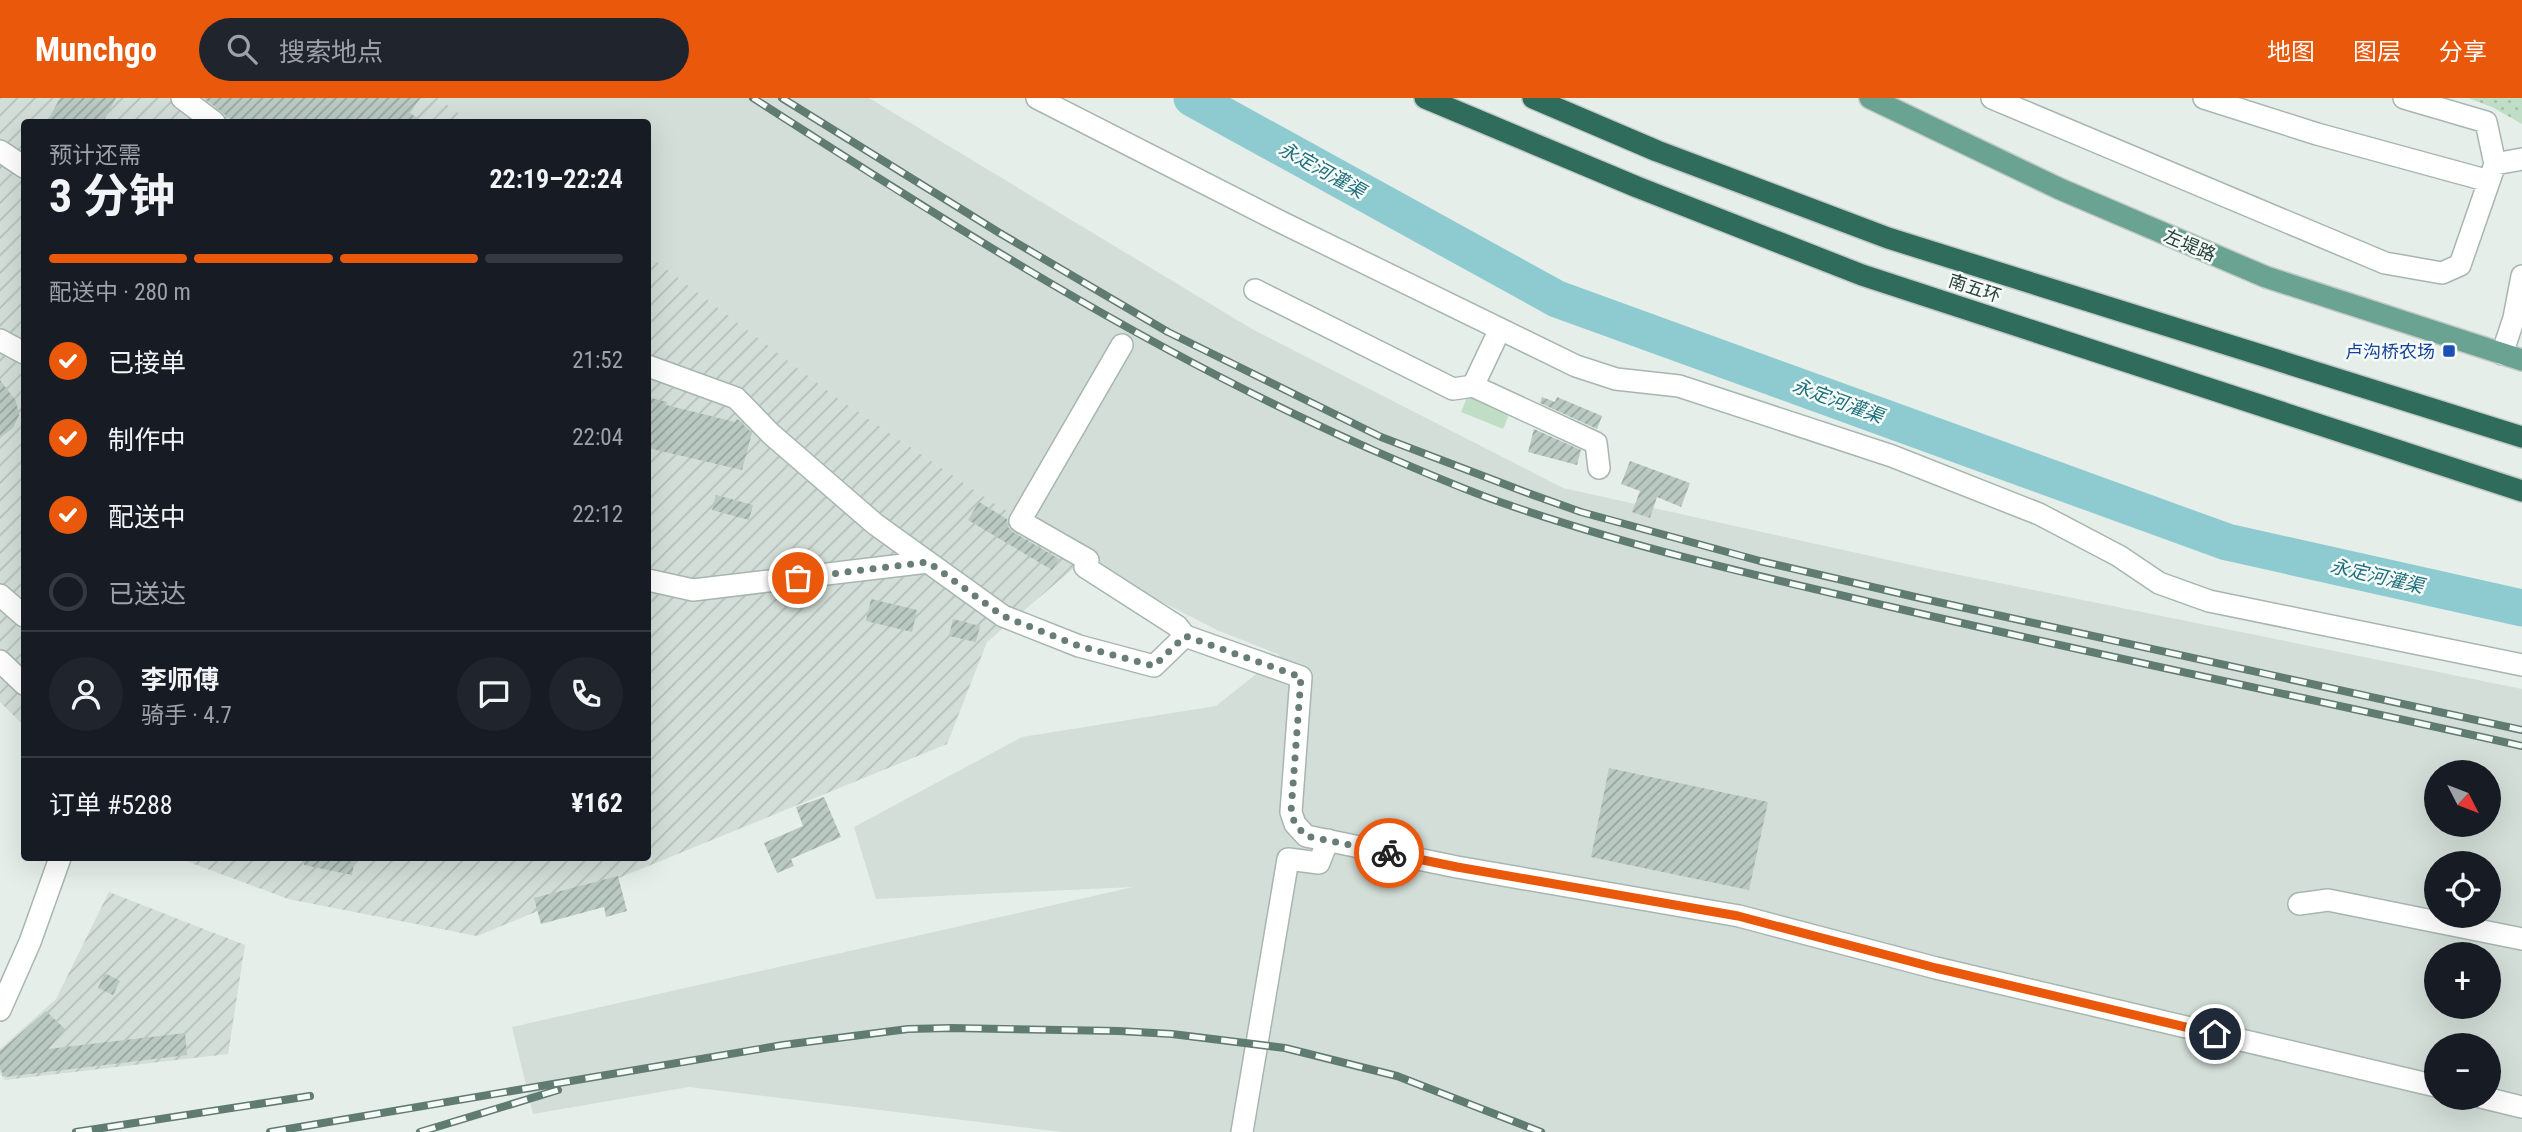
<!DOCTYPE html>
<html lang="zh">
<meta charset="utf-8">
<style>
body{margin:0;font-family:"Roboto Condensed","Noto Sans SC",sans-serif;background:#20242c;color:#f1f3f6;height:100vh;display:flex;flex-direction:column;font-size:26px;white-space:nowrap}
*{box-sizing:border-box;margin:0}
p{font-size:23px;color:#9ea1a6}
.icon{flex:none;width:38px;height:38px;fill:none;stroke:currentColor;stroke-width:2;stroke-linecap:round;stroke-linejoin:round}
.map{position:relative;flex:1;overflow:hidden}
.side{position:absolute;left:21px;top:21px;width:630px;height:742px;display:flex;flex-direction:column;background:#171b24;border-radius:7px;box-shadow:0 7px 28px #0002}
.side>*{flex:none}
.needle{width:46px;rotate:132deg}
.tools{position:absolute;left:2424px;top:662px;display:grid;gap:14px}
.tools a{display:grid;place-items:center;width:77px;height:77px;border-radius:50%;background:#171b24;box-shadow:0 7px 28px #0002;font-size:35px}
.pin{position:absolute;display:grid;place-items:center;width:60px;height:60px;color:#fff;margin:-30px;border:4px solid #fff;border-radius:50%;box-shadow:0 2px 7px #0007}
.courier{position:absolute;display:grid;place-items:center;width:70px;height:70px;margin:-35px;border:5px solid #ea580c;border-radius:50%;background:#fff;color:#222;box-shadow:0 2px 9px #0007}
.summary em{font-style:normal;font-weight:700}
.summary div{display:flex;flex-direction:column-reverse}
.summary{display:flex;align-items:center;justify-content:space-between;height:119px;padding:0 28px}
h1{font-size:46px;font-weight:700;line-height:52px}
.bar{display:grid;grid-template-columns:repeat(4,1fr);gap:10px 7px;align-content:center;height:84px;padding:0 28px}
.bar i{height:9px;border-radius:5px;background:#363941}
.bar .active{background:#ea580c}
.bar p{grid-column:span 4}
.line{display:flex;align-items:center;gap:18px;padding:0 28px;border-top:2px solid #363941}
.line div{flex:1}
.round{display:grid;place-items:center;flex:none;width:74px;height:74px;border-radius:37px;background:#20242c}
ol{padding:0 28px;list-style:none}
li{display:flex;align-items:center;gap:21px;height:77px}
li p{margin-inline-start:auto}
li .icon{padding:7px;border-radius:50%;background:#ea580c;color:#fff;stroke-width:4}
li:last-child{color:#9ea1a6}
li i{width:38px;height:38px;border:4px solid #363941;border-radius:50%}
header{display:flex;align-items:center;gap:42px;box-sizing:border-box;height:98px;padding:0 35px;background:#ea580c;color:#fff}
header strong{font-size:33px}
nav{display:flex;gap:38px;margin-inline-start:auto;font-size:24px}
.search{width:490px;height:63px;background:#20242c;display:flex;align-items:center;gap:18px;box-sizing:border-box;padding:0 24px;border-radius:38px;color:#9ea1a6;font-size:26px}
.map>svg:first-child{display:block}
</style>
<header>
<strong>Munchgo</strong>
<div class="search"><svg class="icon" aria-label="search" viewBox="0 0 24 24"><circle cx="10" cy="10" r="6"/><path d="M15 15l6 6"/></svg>搜索地点</div>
<nav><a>地图</a><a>图层</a><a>分享</a></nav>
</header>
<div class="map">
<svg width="2522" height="1034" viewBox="0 0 2522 1034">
<defs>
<pattern id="industrial-furrows" width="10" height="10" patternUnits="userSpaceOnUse" patternTransform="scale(1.75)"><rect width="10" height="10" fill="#d3ded8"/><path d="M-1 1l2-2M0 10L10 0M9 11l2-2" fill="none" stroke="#b5c0ba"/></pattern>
<pattern id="garden-dots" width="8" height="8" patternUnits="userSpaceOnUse" patternTransform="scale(1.75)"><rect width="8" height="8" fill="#bfdec5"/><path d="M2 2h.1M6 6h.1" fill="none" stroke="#a4c0aa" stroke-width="1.8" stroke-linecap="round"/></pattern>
<pattern id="building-hatch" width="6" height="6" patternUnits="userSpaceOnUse" patternTransform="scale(1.75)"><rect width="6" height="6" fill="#bac9c2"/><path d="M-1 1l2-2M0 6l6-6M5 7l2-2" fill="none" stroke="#97a59e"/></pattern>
</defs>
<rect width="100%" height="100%" fill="#e5eee9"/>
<!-- built -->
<path fill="#d3ded8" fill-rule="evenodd" d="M438 0H869L1252 231 1563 390 1920 469 2522 591V1034H1062L689 989 533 1016 512 929 1133 789 876 801 854 729 1022 639 1216 608 1280 557 1217 532 1137 491 1089 457 995 406 836 299 648 157V24H471ZM2436 674H2488V726H2436ZM2436 765H2488V817H2436ZM2436 856H2488V908H2436ZM2436 947H2488V999H2436Z"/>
<!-- industrial -->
<path fill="url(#industrial-furrows)" d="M0 0H438L471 24H24V628L0 604Z
M648 157 836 299 995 406 1089 457 987 544 947 646 477 838 288 801 178 760H648Z
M109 794 245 847 228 956 5 982 0 975V951L56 901Z"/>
<!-- green -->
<path fill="#bfdec5" d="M1468 297 1510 314 1503 331 1461 314Z"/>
<!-- garden -->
<path fill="url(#garden-dots)" d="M2468 0H2522V26L2492 9Z"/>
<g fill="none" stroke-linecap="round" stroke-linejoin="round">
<!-- river -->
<path stroke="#8ecbd1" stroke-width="37" d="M1192 0 1557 201 2227 444 2522 510"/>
</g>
<!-- building -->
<path fill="url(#building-hatch)" d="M60 0H116L103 24H47Z
M204 0H420L410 15 423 24H234Z
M0 282 16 303 19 317 13 330 0 340Z
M648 299 667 304 666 307 735 324 736 321 739 322 752 335 742 372 648 350Z
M1542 299 1555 304 1557 299 1602 318 1597 331 1540 305Z
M1534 331 1581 352 1577 367 1528 354Z
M1630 363 1690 385 1681 409 1657 399 1650 420 1632 414 1640 393 1621 386Z
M716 397 753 407 749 422 712 412Z
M979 404 1007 421 1008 429 1013 434 1059 461 1052 472 968 422Z
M871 501 917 512 912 534 866 523Z
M953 521 980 528 976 544 949 538Z
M1609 670 1768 704 1749 792 1591 759Z
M824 699 841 739 791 761 794 768 777 775 764 745 803 728 796 709Z
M304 760H355L352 777 304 767Z
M618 778 627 813 606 819 604 809 541 826 534 800Z
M105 875 120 883 113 897 98 890Z
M46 913 65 931 48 951 185 935 187 957 5 979 0 971V953Z"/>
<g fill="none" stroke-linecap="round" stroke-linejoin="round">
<defs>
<path id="minor" d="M182 0 214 24
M1037 0 1281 124 1576 268 1616 281 1679 288 1892 358 2039 416 2119 458 2159 485 2209 503 2522 567
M1992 0 2385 165 2442 175 2460 167 2495 66 2522 61
M2204 0 2317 36 2489 83
M2404 0 2486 24 2495 66
M0 53 24 69
M1255 192 1453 291 1473 288 1596 345 1599 370
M0 242 24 255
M1122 247 1020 423 1088 462 1085 469 1177 528 1185 538
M2502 256 2514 220 2522 178
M648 268 736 300 771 336 875 426 1003 518 1079 548 1154 568 1185 538 1301 579 1291 714 1295 726 1306 738 1457 769 1739 818 1936 870 2436 988
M1473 288 1500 231
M648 482 693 492 928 464
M0 497 24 518
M0 563 24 586
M2299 806 2328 802 2522 841
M0 912 30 844 60 760
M2481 999 2522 1009
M1242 1034 1288 761 1319 765 1328 742"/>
<path id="major" d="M1870 0 2060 91 2266 179 2522 262"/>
<path id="highway" d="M1425 0 1637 89 1862 177 2522 393
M1533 0 1657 53 1888 140 2522 339"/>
</defs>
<!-- minor casing -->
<use href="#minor" stroke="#a7b6b0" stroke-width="24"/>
<!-- major casing -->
<use href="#major" stroke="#c2cac7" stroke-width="24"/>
<!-- highway casing -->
<use href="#highway" stroke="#c2cac7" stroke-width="24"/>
<!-- minor -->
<use href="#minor" stroke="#fff" stroke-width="21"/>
<!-- major -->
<use href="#major" stroke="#6aa391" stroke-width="21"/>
<!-- highway -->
<use href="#highway" stroke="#306c5c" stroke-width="21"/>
<defs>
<path id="rail" d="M753 0C949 126 1145 251 1359 346 1405 366 1452 387 1500 404 1626 448 1757 478 1887 508 2098 557 2311 601 2522 648
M782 0 998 134 1168 234 1381 339 1525 394 1581 414 1760 463 1924 501 2522 632
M76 1034 310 998
M270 1034 783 947 908 931 951 930 1119 933 1172 936 1285 950 1397 978 1541 1034
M420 1034 558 992"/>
</defs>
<!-- rail casing -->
<use href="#rail" stroke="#5f7b72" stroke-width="8"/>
<!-- rail -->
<use href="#rail" stroke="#f6faf8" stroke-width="5" stroke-dasharray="16" stroke-linecap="butt"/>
</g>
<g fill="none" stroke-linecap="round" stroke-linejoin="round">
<!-- done -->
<path stroke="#687d75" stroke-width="7" stroke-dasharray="0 12.6" d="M798 480 928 464 1003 518 1079 548 1154 568 1185 538 1301 579 1291 714 1295 726 1306 738 1389 755"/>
<!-- route -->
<path stroke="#ea580c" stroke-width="9" d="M1389 755 1457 769 1738 818 1936 870 2215 936"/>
</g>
<!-- markers -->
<rect fill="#1a4fb4" stroke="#f6faf8" stroke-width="2.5" x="2442" y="246" width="14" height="14" rx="3.5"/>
<g text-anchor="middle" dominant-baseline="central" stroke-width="5" stroke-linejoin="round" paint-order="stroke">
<!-- street labels -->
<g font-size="18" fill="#244037" stroke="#f6faf8">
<text transform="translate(2190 147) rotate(23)">左堤路</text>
<text transform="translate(1975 190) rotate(18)">南五环</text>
</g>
<!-- transit labels -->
<g font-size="18" fill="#164399" stroke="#f6faf8" text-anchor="end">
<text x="2435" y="253">卢沟桥农场</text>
</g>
<!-- water labels -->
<g font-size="19" font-style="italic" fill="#1e717c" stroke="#f6faf8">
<text transform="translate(1322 72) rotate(29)">永定河灌渠</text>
<text transform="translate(1838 303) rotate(20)">永定河灌渠</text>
<text transform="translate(2377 478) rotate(13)">永定河灌渠</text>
</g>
</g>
</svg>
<div class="tools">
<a><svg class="needle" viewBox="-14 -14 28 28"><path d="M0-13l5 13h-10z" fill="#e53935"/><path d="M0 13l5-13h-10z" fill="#9ea1a6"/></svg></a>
<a><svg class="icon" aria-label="locate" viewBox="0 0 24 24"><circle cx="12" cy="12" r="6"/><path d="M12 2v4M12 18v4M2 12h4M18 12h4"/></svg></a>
<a>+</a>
<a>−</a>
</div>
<div class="pin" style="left:798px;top:480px;background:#ea580c"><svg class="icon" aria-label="bag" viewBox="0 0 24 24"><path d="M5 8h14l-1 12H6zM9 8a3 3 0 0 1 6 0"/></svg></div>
<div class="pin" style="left:2215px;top:936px;background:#1f2937"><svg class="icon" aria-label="home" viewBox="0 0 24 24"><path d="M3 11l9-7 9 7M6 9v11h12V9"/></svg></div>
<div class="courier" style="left:1389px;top:755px"><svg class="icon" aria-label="bike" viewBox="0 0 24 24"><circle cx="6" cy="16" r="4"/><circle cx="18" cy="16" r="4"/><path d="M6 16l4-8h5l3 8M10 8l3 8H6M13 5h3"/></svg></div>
<section class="side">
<div class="summary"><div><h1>3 分钟</h1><p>预计还需</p></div><em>22:19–22:24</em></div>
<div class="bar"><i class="active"></i><i class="active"></i><i class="active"></i><i></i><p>配送中 · 280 m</p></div>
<ol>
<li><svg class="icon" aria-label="check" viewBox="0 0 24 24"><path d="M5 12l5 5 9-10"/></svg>已接单<p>21:52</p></li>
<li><svg class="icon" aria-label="check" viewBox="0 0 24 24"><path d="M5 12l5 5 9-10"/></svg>制作中<p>22:04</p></li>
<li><svg class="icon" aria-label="check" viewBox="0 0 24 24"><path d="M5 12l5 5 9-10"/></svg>配送中<p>22:12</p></li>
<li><i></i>已送达</li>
</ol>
<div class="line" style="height:126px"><a class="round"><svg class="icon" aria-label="person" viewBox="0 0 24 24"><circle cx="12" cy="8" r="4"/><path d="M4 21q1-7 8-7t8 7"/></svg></a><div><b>李师傅</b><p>骑手 · 4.7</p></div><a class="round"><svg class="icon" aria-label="chat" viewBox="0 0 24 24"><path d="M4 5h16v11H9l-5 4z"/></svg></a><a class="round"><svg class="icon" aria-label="phone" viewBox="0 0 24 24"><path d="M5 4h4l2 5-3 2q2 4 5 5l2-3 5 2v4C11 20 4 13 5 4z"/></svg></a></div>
<div class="line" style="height:91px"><div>订单 #5288</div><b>¥162</b></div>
</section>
</div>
